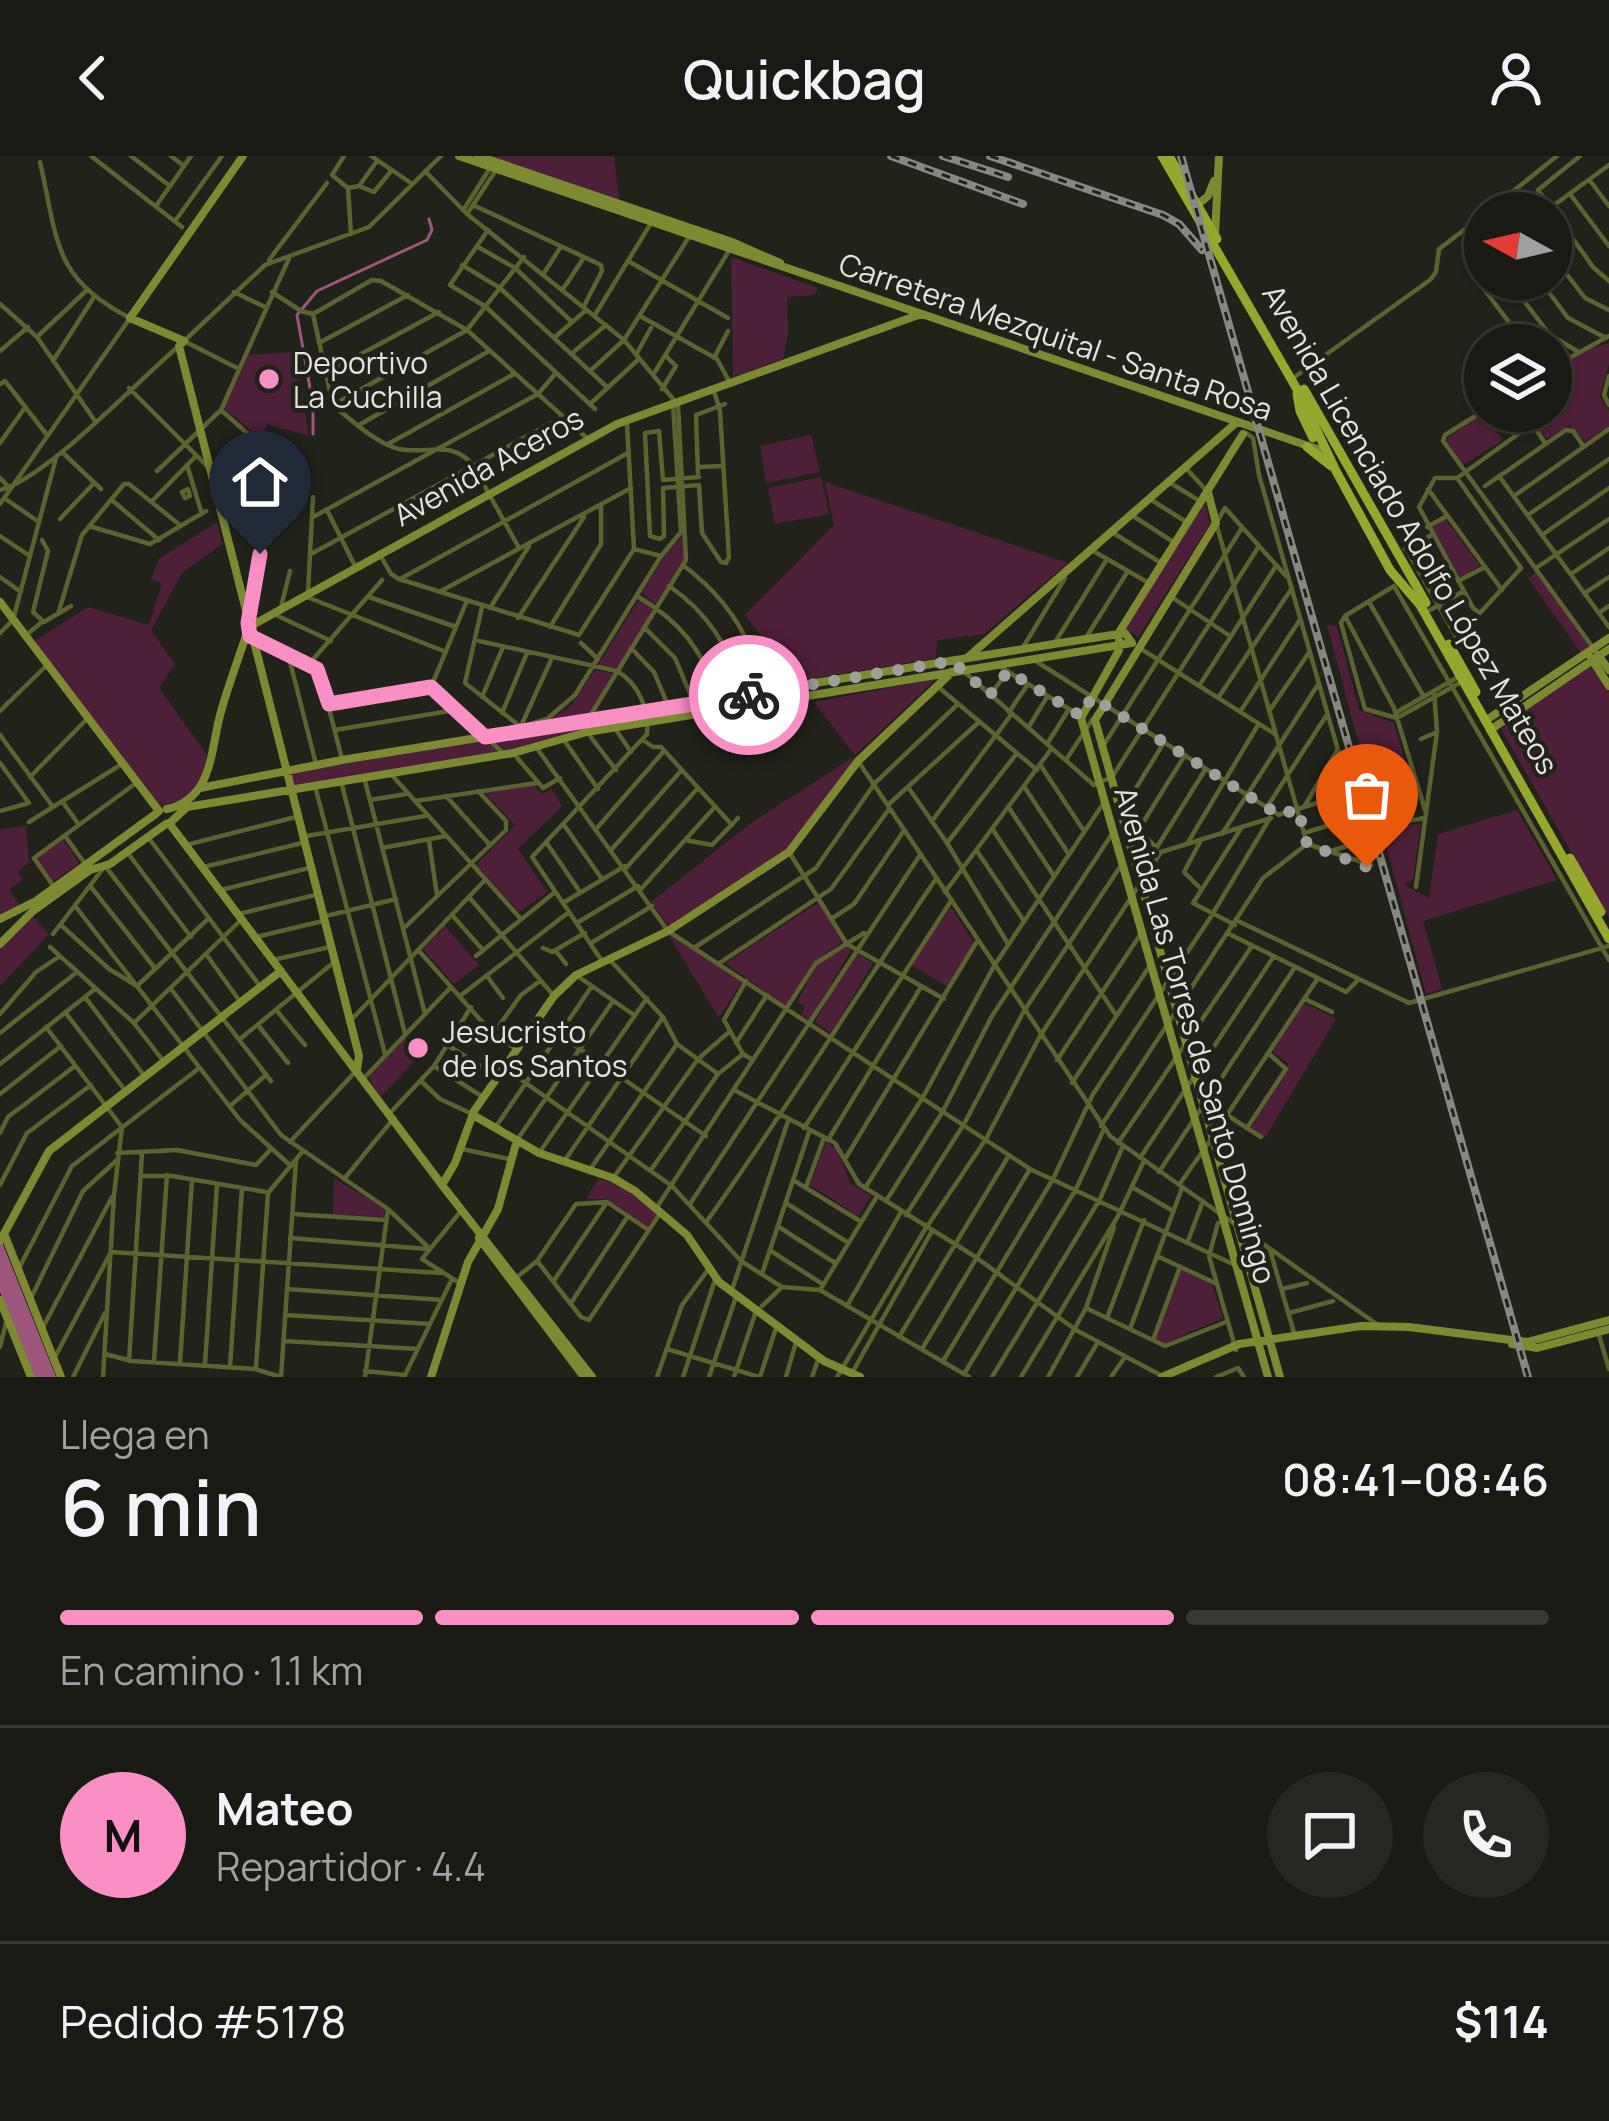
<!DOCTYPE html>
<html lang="es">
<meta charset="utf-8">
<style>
body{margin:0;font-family:Manrope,sans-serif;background:#262722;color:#f1f3f6;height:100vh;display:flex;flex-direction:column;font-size:45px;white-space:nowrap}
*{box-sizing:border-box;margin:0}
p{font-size:39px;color:#9fa1a0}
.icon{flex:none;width:66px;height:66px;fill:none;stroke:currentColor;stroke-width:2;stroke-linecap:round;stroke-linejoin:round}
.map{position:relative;height:1221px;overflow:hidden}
.side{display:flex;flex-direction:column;background:#191a14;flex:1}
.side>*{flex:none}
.needle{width:78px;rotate:278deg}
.buttons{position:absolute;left:1464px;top:36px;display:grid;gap:24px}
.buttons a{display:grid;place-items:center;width:108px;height:108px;border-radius:50%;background:#191a14;box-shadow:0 3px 9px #0004,0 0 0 3px #373834;font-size:60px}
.pin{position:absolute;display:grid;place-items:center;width:102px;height:102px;color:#fff;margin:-123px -51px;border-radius:50% 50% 50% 0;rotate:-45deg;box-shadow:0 0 12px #0007}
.pin .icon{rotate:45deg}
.courier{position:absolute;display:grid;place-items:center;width:120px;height:120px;margin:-60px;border:9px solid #fa8fc6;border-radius:50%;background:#fff;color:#222;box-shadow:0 3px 15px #0007}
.head em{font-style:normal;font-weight:600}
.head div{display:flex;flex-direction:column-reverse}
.head{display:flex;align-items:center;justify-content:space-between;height:204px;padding:0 60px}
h1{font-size:78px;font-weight:600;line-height:90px}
.bar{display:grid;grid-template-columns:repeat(4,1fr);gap:18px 12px;align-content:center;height:144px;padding:0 60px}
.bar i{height:15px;border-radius:9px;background:#373834}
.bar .on{background:#fa8fc6}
.bar p{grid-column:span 4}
.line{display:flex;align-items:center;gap:30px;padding:0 60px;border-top:3px solid #373834}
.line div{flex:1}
.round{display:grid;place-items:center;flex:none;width:126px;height:126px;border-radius:63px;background:#262722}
header{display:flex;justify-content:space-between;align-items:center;height:156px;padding:0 60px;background:#191a14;font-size:54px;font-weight:600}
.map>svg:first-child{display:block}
</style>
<header><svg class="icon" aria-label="back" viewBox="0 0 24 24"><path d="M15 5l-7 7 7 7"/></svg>Quickbag<svg class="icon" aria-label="person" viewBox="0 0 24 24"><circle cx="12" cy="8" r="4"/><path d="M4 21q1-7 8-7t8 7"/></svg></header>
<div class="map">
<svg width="1609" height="1221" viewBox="0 0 1609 1221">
<rect width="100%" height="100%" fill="#21231a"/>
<!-- green -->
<path fill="#4e1f38" d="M488 0H614L619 44Z
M731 101 818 132 814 139 787 141 788 178 783 203 733 221Z
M1609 187V208L1600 240 1609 255V270L1585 286 1570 269 1547 283 1532 266 1523 270 1512 255H1551V214L1589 193Z
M295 196 309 280 267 268 263 285 224 252 249 199Z
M1483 256 1503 284 1463 309 1445 284Z
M811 279 820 316 766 327 760 290Z
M821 321 829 358 775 368 768 332Z
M825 326 1068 407 984 478 937 484 936 502 796 525 745 459 834 369Z
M1205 347 1210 368 1138 481 1125 472Z
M1445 362 1480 410 1459 422 1430 371Z
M217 366 222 388 182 417 151 474 175 508 159 532 207 599 202 619 188 641 161 650 33 486 88 451 149 469 162 427 151 423 159 403Z
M684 378 685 403 658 447H654L642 436 667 396Z
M1536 416 1590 491 1581 497 1528 422Z
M639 443 655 452 618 512 598 509Z
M1327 469 1337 470 1359 554 1394 567 1406 608 1379 618 1394 672 1421 667 1413 723 1404 729 1429 742 1438 678 1517 654 1557 724 1423 765 1442 833 1426 838Z
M1591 510 1609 536V762L1500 571Z
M595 514 615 518 587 563 541 570 570 550Z
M936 523 855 599 814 546Z
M644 559 645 565 564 578 506 596 493 583Z
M485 584 498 596 292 632 289 617Z
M852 602 854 605 789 691 670 772 651 746 751 667Z
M534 629 542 638 551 633 562 650 518 693 547 736 519 756 476 709 515 669 485 637Z
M26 670 29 706 18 716 23 723 9 734 20 749 0 758V673Z
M63 683 79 707 53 726 36 702Z
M819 746 840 778 841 787 817 803 786 850 725 807Z
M951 751 974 787 948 831 911 809Z
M32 760 49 778 0 830V792Z
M445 770 479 809 454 828 423 793Z
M668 778 742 826 719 862Z
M847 791 851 794 810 864 801 859 805 851 797 846 818 807Z
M855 796 873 807 831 877 815 866Z
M1304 847 1336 863 1265 982 1251 971 1288 914 1287 906 1271 895Z
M405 882 420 899 381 941 368 921Z
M826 986 837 993 850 1027 871 1040 858 1060 810 1029Z
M334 1022 385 1053 384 1061 333 1058Z
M598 1023 615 1027 658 1056 648 1071 607 1043H586Z
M1182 1113 1212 1128 1223 1162 1163 1188 1155 1184Z"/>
<!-- water -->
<path fill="#9e557b" d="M0 1081 56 1221H34L0 1136Z"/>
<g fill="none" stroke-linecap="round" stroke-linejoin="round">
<!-- stream -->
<path stroke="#9e557b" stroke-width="3" d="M313 278V249L297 159 317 135 427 84 432 74 429 63"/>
<!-- street -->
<path stroke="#5b6430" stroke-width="4.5" d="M91 0 182 71
M131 0 170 30
M171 0 184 10
M344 0 332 19 348 32
M371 0 411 27
M1580 0 1538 34 1593 111 1609 125
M425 15 467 58 624 184 678 249 686 404 590 560
M1591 26 1609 50
M359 30 374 36 392 14
M348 32 351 78
M348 32 359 30 377 5
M1570 38 1609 90
M473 49 601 109 602 115 584 150
M156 50 191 0
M1550 52 1609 9
M464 53 490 12
M1486 57 1557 0
M467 58 496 14
M175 65 222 0
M488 74 450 129 486 151 595 253
M478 91 515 112 572 166
M1551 91 1569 78
M269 104 327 27
M628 105 728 162
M1558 107 1585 142 1609 154
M462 109 500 132 607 231
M544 117 560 92
M1539 123 1568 162 1606 182
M1478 125 1526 189
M563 133 583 103
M234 136 265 151
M272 136 301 155 313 158
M1487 137 1506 123
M1518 137 1550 179 1577 195
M0 148 37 181 95 265
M313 158 333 249C350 263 377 288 399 293 428 299 451 283 473 309L519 392
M313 158 372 124 381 125 467 174 588 283
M595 159 651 67
M640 160 717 203 729 225
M37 181 87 134
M554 182 586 154
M319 187 408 139
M0 195 28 171
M637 197 651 172
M571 198 606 169
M714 202 728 175
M53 205 94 141
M1551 212 1609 180
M239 213 184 185 265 109 369 71 441 0
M590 215 624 184 689 81
M324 218 439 156
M653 219 730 93
M1296 220 1430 124 1436 116 1439 93 1485 58
M1609 220 1604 239 1609 249
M0 228 5 225 47 279
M129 232 208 311
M662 233 676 210 666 200
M715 238 720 255 729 401 726 407
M590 248 639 203
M333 249 467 174 524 101
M221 254 264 292 266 299 260 408 249 462
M1485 254 1445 279 1443 285 1594 493
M359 269 489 195
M1246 277 1253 282 1259 319 1371 709 1307 688
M0 287 24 253
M388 288 514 218
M62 296 101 333
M187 309 201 355
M698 311 722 310
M1185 311 1205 333
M157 315 221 254 290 100
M698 318 696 259 725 248
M1499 320 1609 471
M699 321 663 324 659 275 645 277 650 380 660 383 664 380 663 332 699 329
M0 322 10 332
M1457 322 1521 412 1480 457 1473 452 1419 351 1435 322H1457L1528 271 1535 272 1545 287
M1172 328 1198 344
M699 329 702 377 721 406 726 407
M1485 330 1566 274 1573 275 1584 291
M188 333 190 340 185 342 182 336Z
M1428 333 1502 434
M0 334C46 323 137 225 179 190
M1514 340 1609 273
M4 342 39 366
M113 345 159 384
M152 345 196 300
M1153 345 1188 367
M0 348 130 162C52 122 58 84 40 6
M328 356 355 410
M1130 358 1175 387
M1528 359 1609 303
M313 361 538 238 556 217
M60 363 93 328
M89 370 150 388 206 355
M1427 371 1447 360
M1115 378 1161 407
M1542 379 1609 332
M0 380 30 400
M42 384 48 395 33 456 44 466 71 450
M634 393 661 400
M1405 393 1432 379
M1406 393 1462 491
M1095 396 1147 426
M379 397 391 418 399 423 579 479 634 393 627 268
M311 398 564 260
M683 409C714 433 737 459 752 496L734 504
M1536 412 1609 363
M1571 418 1609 392
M1286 420 1225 352 1216 367 1307 688
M0 421 21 436
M402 422 628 297
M1458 425 1485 411
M669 430C707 456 731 492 741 537
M1394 430 1609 804
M1394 430 1345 460 1341 467 1365 553 1397 562 1463 525
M441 435 631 332
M308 436 313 341
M1585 437 1609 421
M637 440C678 464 703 493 717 540
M1170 440 1230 480
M307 441 446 496
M369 441 456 471
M1369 446 1424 541
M281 451 290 415
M482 451 465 527 521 571 547 563 575 539 661 400 681 376 673 248
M490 452 529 390
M1430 454 1464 435
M1599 457 1609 450
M58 458 82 379 124 328H129L180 369
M276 459 331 485
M1345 460 1394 552 1425 654
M518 462 584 361
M550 471 601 388V349
M644 471 675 502 693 545
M0 477 13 464 56 302
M25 480 42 466
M256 482 319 514 342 603
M1085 483 1128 415
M479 485 617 515C639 528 649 553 647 578L532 701 602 805
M581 487 598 503
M1054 488 1107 403
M1138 491 1275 578
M631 492 654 516 669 552
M1022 493 1065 422
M288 498 316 608
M953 506 1094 629
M1037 506 1279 659
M309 508 382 424
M1002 512 1079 559
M937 530 1037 614
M1199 530 1276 410
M431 531 502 596
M431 531 466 447
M990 539 1008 515
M482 541 503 491
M1218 542 1292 432
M329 548 431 531
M1270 554 1310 495
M0 555 47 509
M1009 556 1028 528
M1240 556 1299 465
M1397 556 1460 520
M502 557 527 497
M521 570 551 504
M614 571 631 596
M1028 572 1047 541
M335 574 455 554
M587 576 616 614
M0 579 53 651
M1421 583 1437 576
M564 584 598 633
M643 584 653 591H661L732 669
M1047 588 1069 553
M1103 590 1242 372
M536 591 668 775 1030 1013 1237 1110
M513 597 543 632 560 622
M1066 604 1092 564
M858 605 1110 980 1378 1169
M0 607 29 647 0 655
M1041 610 1084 675
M1411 611 1386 618 1384 624 1397 667 1424 662
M390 617 521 763
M30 621 87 563
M364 621 425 858
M341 625 405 878
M1093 629 1112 621 1259 390
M315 630 385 898
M908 631 947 687 1008 788
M1025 632 1068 697
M446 640 490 689
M370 644 406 638
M62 645 79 669
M415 645 537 627
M888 649 979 566
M1267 651 1326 560
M1304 651 1337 595
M1009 652 1054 720
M1122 655 1163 588
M1281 658 1350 637
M1126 662 1157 692
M932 665 1011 559
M29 666 122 608
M564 669 602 723
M597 672 664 595
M1139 673 1185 599
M993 674 1116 859
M1304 677 1356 661
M1222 678 1319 527
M65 680 86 709
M306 680 425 660
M148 681 260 830
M685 684 712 689 738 662
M429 685 437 739
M546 686 580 736
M947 687 1017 597
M1187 688 1258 569
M186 689 296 661
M1157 691 1205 614
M382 692 446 680
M612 693 680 616
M977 695 1024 765
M127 696 191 781
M789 696 847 788 944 843
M1161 696 1271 662
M1328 696 1363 685
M204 711 302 687
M626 712 698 632
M54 731 34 702 136 627
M91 731 154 811
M1416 731 1437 576 1434 535
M1201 733 1184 716 1201 684
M221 734 309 712
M640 734 713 653
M945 736 1052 592
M469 741 554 840
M563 747 625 710
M76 751 240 964 291 1010
M239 758 315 739
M452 759 482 793
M322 761 396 743
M831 763 854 748 903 676
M1238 765 1409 847 1609 790
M577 767 638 730
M61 769 109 813 137 830 208 763
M1235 769 1193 747 1242 671
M403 773 506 674V665L478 635
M53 778 105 710 271 925
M1229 778 1346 836 1359 823
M256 781 323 765
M591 787 652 750
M50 791 134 867 164 906
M543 792 552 796 585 777
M694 792 816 712 875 627 958 548
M419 795 493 878 516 893
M556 795 566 808
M206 798 241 847
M476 800 555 736
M608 802 663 861 677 888 718 918
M273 804 330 791
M718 808 831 733 889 653
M576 819 634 859
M487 820 503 842
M746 825 724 864 743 898 753 904
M171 833 281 979 388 1053 429 1092
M460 840 569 756
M85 841 143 918
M1305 843 1332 856
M277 855 305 889
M65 856 124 933
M0 858 36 816 60 800
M352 863 485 724
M538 864 706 980
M134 867 242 763
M258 869 288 907
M46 871 122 971 114 1039 103 1221
M0 877 77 816
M493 878 521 839 540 825
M240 883 333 807
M736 887 767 839
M449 890 497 921
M1057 904 1140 779
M0 908 95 833
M434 910 483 941
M506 913 672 1030 741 1105 782 1131 820 1134 969 1221
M364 922 451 831
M422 926 440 943 472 958
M1072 927 1151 808
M736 935 835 987 859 1028 974 1100 1076 1174 1164 1221
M0 938 61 890
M230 950 266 919
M390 957 434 910 471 851
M1227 959 1261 981
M1209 964 1227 959 1318 822
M1101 970 1263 722 1307 688
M495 972 592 830
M804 972 951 745
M1247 972 1286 913 1268 897
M0 977 8 961 75 910
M517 984 613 845
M828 984 921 831
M290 986 356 915
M1118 987 1252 790
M462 993 509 1003
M117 997 177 994 256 1009 271 993
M539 997 647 842
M1140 1002 1274 800
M845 1003 976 787
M563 1007 663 861
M651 1014 718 918 743 898
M589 1015 677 888
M1159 1016 1295 811
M141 1020H172L266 1036
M614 1021 698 903 729 876
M344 1023 394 962
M793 1024 860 1065
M0 1029 27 977 91 929
M1179 1029 1210 985
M806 1031 824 982
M1132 1031 1173 1055
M865 1032 923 941 994 810 1105 645
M268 1037 303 995
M886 1045 943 955 992 860 1112 678
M607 1046 647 1073
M786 1047 847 1086
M690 1048 920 699
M657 1051 816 807 864 777
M460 1056 422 1103 461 1128
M292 1058 386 1064
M906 1059 964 968 1024 855 1120 711
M707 1065C787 953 858 836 936 723
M1218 1067 1209 1100 1236 1194
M779 1071 835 1107
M290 1082 428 1093
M1188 1085 1203 1045
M1270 1094 1295 1180
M771 1095 821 1127
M1157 1100 1215 1127
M537 1105 581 1161 589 1164 661 1056
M18 1114 72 1010 198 913
M762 1118 809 976
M516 1122 537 1105 576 1048 607 1046
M555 1123 607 1046
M733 1131 788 965
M287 1133 442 1144
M1282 1133 1307 1127
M820 1134 876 1042
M32 1140 83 1035 117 1004
M571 1147 628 1060
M762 1150 782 1131
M847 1150 901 1056
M1086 1152 1165 1190 1226 1166
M1289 1157 1333 1145
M286 1159 430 1168
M1107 1162 1144 1064
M42 1173 112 1041
M1130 1173 1182 1032
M1599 1179 1609 1213
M899 1181 1008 1001
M1153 1184 1180 1111
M284 1185 418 1193
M0 1191 6 1167
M667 1193 759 1221
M922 1193 1030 1013
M105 1198 132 1205 255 1213 281 1221 296 1004
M55 1201 111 1096 441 1117
M129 1205 142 997
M154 1205 167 1019
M943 1205 1053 1023 1093 938 1212 759 1270 662
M180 1207 192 1023
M205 1208 217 1028
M230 1211 242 1032
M256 1211 268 1037
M365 1215 405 1219
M852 1217 932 1075
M964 1218 1076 1033 1104 973
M73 1221 105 1157
M365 1221 388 1053
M404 1221 452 1123
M657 1221 682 1149 708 1114
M683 1221 715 1124
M709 1221 736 1141
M734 1221 757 1152
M760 1221 777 1169
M786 1221 796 1186
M812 1221 818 1204
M837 1221 924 1075 986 983 1040 880 1161 696
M992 1221 1100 1043 1123 990
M1021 1221 1118 1060 1143 1007
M1048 1221 1086 1152 1114 1071
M1077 1221 1098 1186
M1111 1221 1125 1201
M1216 1221 1238 1212 1244 1221"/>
<!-- secondary -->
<path stroke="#7d8a32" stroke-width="8" d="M243 0 130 162 184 185 179 190 359 900 357 914
M459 0 1326 296
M478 0 732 86 780 107
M1195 51 1208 40 1214 25
M1215 79 1219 0
M1208 336 1216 367 1095 564 1280 1221
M0 446 159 655
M1118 478 1243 278
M1119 485V494L1081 562 1268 1221
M1598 499 1609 514
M967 502 1237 266
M1591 502 1609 530
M1485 565 1609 482
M1490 574 1609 493
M167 653C215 642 210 591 222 552 230 525 240 498 249 471L617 268 921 158
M171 666 187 651 513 597 587 576 1132 487 1125 477 1054 488 342 604 200 632
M169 667 442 1029 592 1221
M0 763 36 745 157 657
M0 788 33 755 90 714 110 708 166 668
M473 959 539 997 613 1022 635 1035 687 1079 719 1126 824 1205 860 1221
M442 1029 455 1007 474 955 554 840 576 819 668 775 789 696 858 605 952 516
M5 1080 61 1221
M479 1082 584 1221
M0 1085 49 995 281 815
M0 1144 31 1221
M1512 1188 1537 1192 1609 1173
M431 1221 468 1106 498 1053 517 984
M1162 1221 1239 1188 1361 1170 1409 1171 1527 1186 1609 1164"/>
<!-- primary -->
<path stroke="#96a72e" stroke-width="9" d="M1162 0 1298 235 1336 315 1390 414 1420 449 1609 783
M1169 0 1217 83
M1304 233 1426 447
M1297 238 1300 255 1313 282
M1307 291 1331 310
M1449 488 1476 536
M1570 702 1601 756"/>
<defs>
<path id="rail" d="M891 0 1023 48
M943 0 1008 21
M990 0 1163 59 1179 68 1202 94
M1181 0 1528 1221"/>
</defs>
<!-- rail casing -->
<use href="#rail" stroke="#868881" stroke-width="8"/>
<!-- rail -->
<use href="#rail" stroke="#21231a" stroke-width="3" stroke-dasharray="9" stroke-linecap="butt"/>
</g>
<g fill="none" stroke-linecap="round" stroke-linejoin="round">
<!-- done -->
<path stroke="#9fa099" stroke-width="12" stroke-dasharray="0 21.6" d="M749 539 952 505 990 539 1008 515 1081 560 1092 541 1279 659 1298 653 1307 688 1367 711"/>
<!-- route -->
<path stroke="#fa8fc6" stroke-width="15" d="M260 398 248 467 250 480 317 513 329 548 431 531 485 581 749 539"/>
</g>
<!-- markers -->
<g fill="#fa8fc6" stroke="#21231a" stroke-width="4.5">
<circle cx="269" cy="223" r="12"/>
<circle cx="418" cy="892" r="12"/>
</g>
<g text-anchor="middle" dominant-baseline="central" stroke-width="9" stroke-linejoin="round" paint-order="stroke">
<!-- street labels -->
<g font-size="30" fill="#e3e4de" stroke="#21231a">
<text transform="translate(1056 180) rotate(19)">Carretera Mezquital - Santa Rosa</text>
<text transform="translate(488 310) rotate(-29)">Avenida Aceros</text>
<text transform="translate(1411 373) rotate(60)">Avenida Licenciado Adolfo López Mateos</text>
<text transform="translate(1196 879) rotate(74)">Avenida Las Torres de Santo Domingo</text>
</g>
<!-- poi labels -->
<g font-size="30" fill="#e3e4de" stroke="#21231a" text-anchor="start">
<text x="293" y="206">Deportivo<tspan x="293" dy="34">La Cuchilla</tspan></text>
<text x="442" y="875">Jesucristo<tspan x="442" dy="34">de los Santos</tspan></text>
</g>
</g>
</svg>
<div class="buttons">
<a><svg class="needle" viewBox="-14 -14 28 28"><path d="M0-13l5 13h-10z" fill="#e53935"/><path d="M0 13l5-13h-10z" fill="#9fa1a0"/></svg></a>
<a><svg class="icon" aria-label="layers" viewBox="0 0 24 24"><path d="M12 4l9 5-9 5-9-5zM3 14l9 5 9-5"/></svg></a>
</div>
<div class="pin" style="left:1367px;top:711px;background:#ea580c"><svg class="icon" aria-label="bag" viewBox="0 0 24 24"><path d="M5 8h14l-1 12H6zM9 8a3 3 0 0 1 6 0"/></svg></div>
<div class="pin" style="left:260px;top:398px;background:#1f2937"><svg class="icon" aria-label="home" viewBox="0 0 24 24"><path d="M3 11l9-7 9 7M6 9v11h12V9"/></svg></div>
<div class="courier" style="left:749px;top:539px"><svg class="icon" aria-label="bike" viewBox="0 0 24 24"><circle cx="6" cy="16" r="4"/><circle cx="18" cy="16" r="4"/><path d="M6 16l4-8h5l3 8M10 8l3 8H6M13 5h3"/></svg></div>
</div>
<section class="side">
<div class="head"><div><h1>6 min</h1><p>Llega en</p></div><em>08:41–08:46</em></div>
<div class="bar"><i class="on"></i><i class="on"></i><i class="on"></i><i></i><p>En camino · 1.1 km</p></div>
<div class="line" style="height:216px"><b class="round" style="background:#fa8fc6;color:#111">M</b><div><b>Mateo</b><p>Repartidor · 4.4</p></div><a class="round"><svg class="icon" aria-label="chat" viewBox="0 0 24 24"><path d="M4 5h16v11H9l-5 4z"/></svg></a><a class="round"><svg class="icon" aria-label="phone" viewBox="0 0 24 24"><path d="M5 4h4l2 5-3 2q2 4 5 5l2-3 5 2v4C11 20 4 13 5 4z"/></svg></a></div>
<div class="line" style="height:156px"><div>Pedido #5178</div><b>$114</b></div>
</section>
